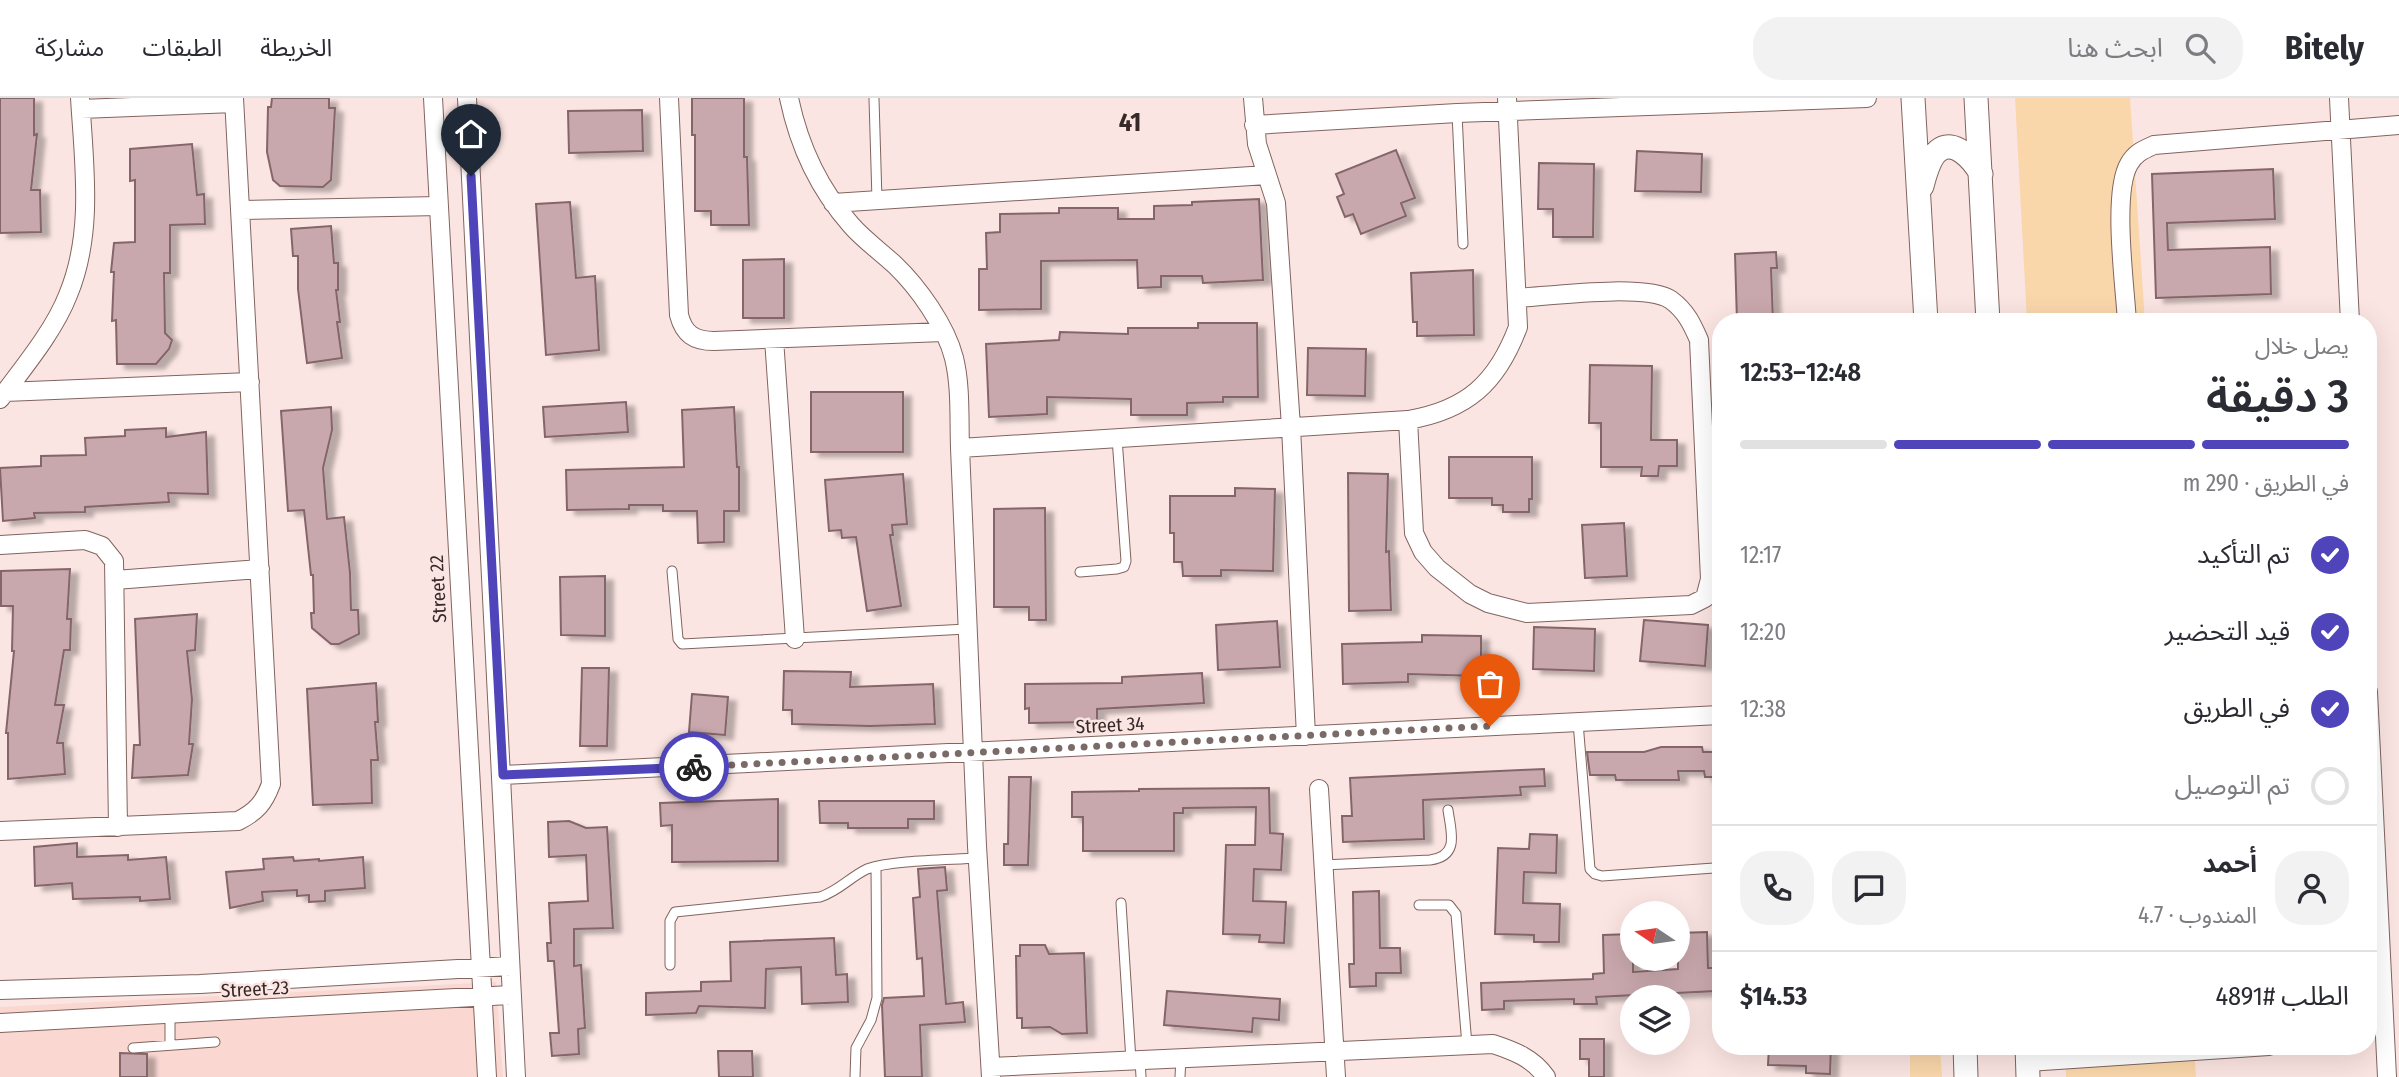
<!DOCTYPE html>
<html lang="ar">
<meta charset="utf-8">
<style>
body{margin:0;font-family:"Fira Sans Condensed","Noto Sans Arabic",sans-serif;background:#f2f2f3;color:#2b2b33;direction:rtl;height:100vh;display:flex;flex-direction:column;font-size:26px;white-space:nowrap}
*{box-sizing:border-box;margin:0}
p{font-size:23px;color:#7c7c81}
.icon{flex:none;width:38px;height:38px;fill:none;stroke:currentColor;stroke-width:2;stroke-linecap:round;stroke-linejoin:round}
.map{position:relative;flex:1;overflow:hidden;direction:ltr}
.panel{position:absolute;left:1712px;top:215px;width:665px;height:742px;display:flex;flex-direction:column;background:#fff;border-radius:28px;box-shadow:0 7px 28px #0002;direction:rtl}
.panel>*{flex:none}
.needle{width:46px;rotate:283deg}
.fabs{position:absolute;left:1620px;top:803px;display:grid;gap:14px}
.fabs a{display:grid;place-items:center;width:70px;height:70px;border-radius:50%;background:#fff;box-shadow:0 7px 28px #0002;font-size:35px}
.pin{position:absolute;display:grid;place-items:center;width:60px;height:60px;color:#fff;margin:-72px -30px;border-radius:50% 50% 50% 0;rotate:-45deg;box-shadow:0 0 7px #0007}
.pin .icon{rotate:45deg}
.courier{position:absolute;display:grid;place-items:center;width:70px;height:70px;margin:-35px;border:5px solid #5044bb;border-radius:50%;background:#fff;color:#222;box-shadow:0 2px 9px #0007}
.headline em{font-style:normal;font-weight:600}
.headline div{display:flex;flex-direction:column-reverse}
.headline{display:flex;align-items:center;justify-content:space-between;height:119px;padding:0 28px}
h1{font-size:46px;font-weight:600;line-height:52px}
.bar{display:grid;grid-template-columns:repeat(4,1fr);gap:10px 7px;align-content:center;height:84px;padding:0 28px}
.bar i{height:9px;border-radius:5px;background:#e1e1e2}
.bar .active{background:#5044bb}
.bar p{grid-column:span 4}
.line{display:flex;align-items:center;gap:18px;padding:0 28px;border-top:2px solid #e1e1e2}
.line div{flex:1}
.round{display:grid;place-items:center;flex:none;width:74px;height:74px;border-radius:28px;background:#f2f2f3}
ol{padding:0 28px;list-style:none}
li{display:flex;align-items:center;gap:21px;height:77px}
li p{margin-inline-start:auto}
li .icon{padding:7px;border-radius:50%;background:#5044bb;color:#fff;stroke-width:4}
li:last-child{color:#7c7c81}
li i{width:38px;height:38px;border:4px solid #e1e1e2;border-radius:50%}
header{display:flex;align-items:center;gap:42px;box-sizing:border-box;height:98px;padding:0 35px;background:#fff;border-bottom:2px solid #e1e1e2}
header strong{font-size:33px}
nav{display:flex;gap:38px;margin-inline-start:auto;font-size:24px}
.search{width:490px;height:63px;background:#f2f2f3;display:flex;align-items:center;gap:18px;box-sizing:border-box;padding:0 24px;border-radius:28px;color:#7c7c81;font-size:26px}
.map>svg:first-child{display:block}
</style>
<header>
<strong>Bitely</strong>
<div class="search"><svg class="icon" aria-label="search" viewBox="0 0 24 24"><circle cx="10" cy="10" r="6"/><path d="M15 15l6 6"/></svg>ابحث هنا</div>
<nav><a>الخريطة</a><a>الطبقات</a><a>مشاركة</a></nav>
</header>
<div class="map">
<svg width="2399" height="979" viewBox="0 0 2399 979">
<defs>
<filter id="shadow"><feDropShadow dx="8" dy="4.5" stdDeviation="2" flood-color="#0004"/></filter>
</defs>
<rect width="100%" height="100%" fill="#fbe5e2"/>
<!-- built -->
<path fill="#fad7d1" d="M496 884 503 979H0V909Z"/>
<!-- green -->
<path fill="#fad7ab" d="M2015 0H2130L2145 224H2027Z
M1910 949H1940L1942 979H1910Z
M2065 949H2194L2196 979H2066Z"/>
<!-- building -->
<path fill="#c9a8ad" stroke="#84666a" stroke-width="2" filter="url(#shadow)" d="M0 0H34V37L37 36 31 92H40L41 134 0 135Z
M272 0H329V10H335L331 82 323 89 280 88 273 82 267 54 268 9H271Z
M692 0H744V59H747L749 127H711V113H695V37H692Z
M642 12 643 53 569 55 568 13Z
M192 46 197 97 204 96 205 126 170 127V175H164L165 235 172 242 169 251 156 266H117L116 222 112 223 114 174H111L114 145 135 144V82L130 83V51Z
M1396 52 1415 100 1401 105 1406 118 1361 136 1353 116 1345 119 1337 99 1344 96 1336 76Z
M1637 53 1702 56 1701 94 1635 93Z
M1539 65 1594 66 1593 139H1553V111H1538Z
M2273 71 2275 121 2167 125 2168 152 2270 149 2271 196 2156 200 2152 76Z
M1259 101 1263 182 1203 185 1202 178H1161V189L1138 190 1137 162 1041 163V211L979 212V171H987L986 135 1000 134V116L1059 115V110H1118V121H1154V108L1192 107V104Z
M570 104 576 180 595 178 599 252 546 257 536 106Z
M331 128 334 165H338V192H336L340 224H337L342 260 307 265 298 191V158H293L291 131Z
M1776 154 1777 170H1771L1773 224H1737L1735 156Z
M784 161V220H743V162Z
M1473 172 1474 237 1417 238V224H1413L1411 175Z
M1198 225H1257L1258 299H1223V304L1187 305V317H1131V301L1047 299V316L989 319 986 246 1059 242 1060 234 1128 236V230H1198Z
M1308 250 1366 251 1365 298 1307 297Z
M1590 267 1652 268 1651 342H1677V368H1659L1658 378H1641L1642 369H1601V325H1589Z
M811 294H903V354H811Z
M626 304 628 334 545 339 543 309Z
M331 309 332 332 323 370 327 421 344 419 350 475 351 512H358L359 536 339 546H331L312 530 311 515H314L313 477H311L304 412 288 413 281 313Z
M734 309 737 369H739V413H724V444L698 445 697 413H663V407H629V411L567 412 566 372 684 369 682 312Z
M166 330V339L206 334 208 396 168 395 169 404 85 409V414L34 415 35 420 3 423 0 370 41 368V358L86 357 85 340 125 338V332Z
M1449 359H1532V401H1529V414H1503V407H1492V400H1449Z
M1348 375 1388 376 1386 454 1389 453 1391 512 1349 513Z
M903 376 907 426 892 427 893 437H890L901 508 867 513 856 439 842 440 841 432 829 433 825 382Z
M1235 390 1275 391 1273 473 1221 472V478H1183L1182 464H1174V435H1170V398H1235Z
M1045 410 1046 522H1029V509H994V411Z
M1624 425 1627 478 1585 480 1582 427Z
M70 471 67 521H71L70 552H64L55 607H64L57 645H63L65 676 8 681V635H6L14 553H12L13 508H1V473Z
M605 478V538L561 537 560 479Z
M197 516 195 552 187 553 192 601 189 646H193L188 677 132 680 134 647H140L135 521Z
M1644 522 1708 527 1705 568 1640 563Z
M1277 523 1280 569 1218 572 1216 527Z
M1534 529 1595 531 1594 573 1533 571Z
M1422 537 1481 538V578L1408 576V584L1343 586 1342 546 1422 544Z
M582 570H609L607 648H580Z
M784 573 851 574 850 589 933 586 935 626 870 628 792 626V612H783Z
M1202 575 1204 605 1097 611V624L1029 625V610L1025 611V586L1122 585V579Z
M376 585 378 624H375L378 662H371L372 705 313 707 307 591Z
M692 596 728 599 725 637 689 634Z
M1661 649H1702L1703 654H1720V679H1705L1704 673H1678L1679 682H1616L1615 677H1590L1587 654H1644Z
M1544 671 1545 688 1520 689 1521 697 1423 702 1424 741 1343 744 1342 718H1352L1350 680Z
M1009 679H1031L1028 767H1004V746H1008Z
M1269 690 1270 735 1283 736 1281 772 1254 771 1253 803 1286 804 1284 845 1259 844 1260 837 1223 836 1226 747H1255L1256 709 1183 710V715H1174V753H1083V719H1072V694L1139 693V691Z
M778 701V763L672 764V727L661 728 660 705Z
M819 703H934V721H908V730H848V725H820Z
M569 723 586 730 607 729 613 830 574 831V868L581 867 585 930 578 931 579 956 552 958 550 935H559L554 863H548L547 845H551L549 805 588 803 586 757 549 759 548 724Z
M1530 736 1557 737 1556 775 1524 774 1523 805 1560 806 1559 844H1534V837L1495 836 1498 750 1529 751Z
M77 745V759L128 757V762L166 759 170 801 140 803V799L73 801 72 785 35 788 34 749Z
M293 759 294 763 319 761V763L363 759 365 790 325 793V803L309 804V797L297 798V792L262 794 263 803 230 810 226 774 264 771 263 761Z
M945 769 947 792 937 793 946 906 963 904 965 924 920 927 922 979H885L882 907 884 900 924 898 922 860 917 861 913 800 920 799 918 771Z
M1379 793 1380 850H1400L1401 875H1376V888L1350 889 1349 866H1354L1353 794Z
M1707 834 1708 870H1715L1716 893 1596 899 1597 906H1574V901L1504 903V911L1482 912 1481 885 1593 881V876L1604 875 1603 837 1633 836V874L1678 871V835Z
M834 840 836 877 847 876 848 904 802 906 801 869 766 871 765 910 699 908 696 915 646 917V895L701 893V884L731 883 730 844Z
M1020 847H1045L1049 856 1084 855 1087 935 1062 936 1050 929 1022 930V920H1017L1016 858H1020Z
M1167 893 1280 901 1279 922 1253 920 1252 934 1164 927Z
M1580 941H1604V979H1589V961H1580Z
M1769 948H1831L1830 976 1806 975V968L1768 967Z
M718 953H752L753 979H719Z
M120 955 147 956V979H120Z"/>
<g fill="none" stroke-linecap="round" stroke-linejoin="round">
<defs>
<path id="service" d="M874 1 877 102
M1457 15 1463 146
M672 473 678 541 682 546 967 531
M1080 474 1117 471 1124 469 1126 463 1117 340
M1578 624 1590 771 1595 776 1602 778 1714 770
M1323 767 1430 762C1460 758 1451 734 1448 712
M1121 805 1131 963
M1419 807H1449L1456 816 1467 947
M670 867V823L675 814 820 799C839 793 850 779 867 771 892 762 949 762 977 760
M170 947V917
M133 950 215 944
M1140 962 1141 979
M855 979 856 950 871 922 877 900 876 769
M1180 979 1181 960"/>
<path id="minor" d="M433 0 487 979
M467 0 516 979
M669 0 679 217C684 236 694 243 714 243L943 234
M789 0C799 48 819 91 851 127 864 142 880 153 895 167 918 189 946 228 954 260 961 288 959 322 960 350L1408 322C1467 312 1497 285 1518 229L1507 0
M1253 0 1257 46 1276 105 1291 329 1306 638
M2339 0 2350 224
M81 11 234 5
M1254 27 1457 15 1867 0
M833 105 1267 77
M240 112 439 108
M2127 224C2125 188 2112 95 2129 66 2135 55 2143 52 2154 47L2399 27
M774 241 795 541
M5 294 250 284
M0 301C23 270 54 233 68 197 94 135 84 66 80 0
M1408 322 1414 435 1423 454 1437 470 1470 496 1488 505 1527 515 1691 507 1705 500 1710 481 1699 242C1692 226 1686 213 1671 202 1646 185 1550 198 1517 200
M960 350 977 748 991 979
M0 447 85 442 102 448 114 463 118 729
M115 482 260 471
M2368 594 2387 979
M503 677 1720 617
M1319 691 1336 979
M0 733 238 723C256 714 264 705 271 686L234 0
M0 892 200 886 510 868
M0 925 512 897
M2027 964 2269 948
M991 969 1493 946C1514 953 1533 960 1546 979"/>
<path id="tertiary" d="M1913 0 1926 224
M1976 0 1988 224
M1922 88C1925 77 1929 60 1938 53 1954 39 1974 63 1981 76
M1965 948 1966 979
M2027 948 2028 979"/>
</defs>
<!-- service casing -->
<use href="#service" stroke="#82645e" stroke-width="11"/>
<!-- minor casing -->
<use href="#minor" stroke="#82645e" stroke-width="20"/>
<!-- tertiary casing -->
<use href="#tertiary" stroke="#82645e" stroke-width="25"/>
<!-- service -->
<use href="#service" stroke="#fff" stroke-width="9"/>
<!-- minor -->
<use href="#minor" stroke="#fff" stroke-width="18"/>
<!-- tertiary -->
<use href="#tertiary" stroke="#fff" stroke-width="23"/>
</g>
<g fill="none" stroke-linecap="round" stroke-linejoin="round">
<!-- done -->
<path stroke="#7b6b68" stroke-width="7" stroke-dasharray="0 12.6" d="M694 669 1490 628"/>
<!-- route -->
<path stroke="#5044bb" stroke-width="9" d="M471 78 503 677 694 669"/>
</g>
<g text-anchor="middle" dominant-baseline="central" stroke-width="5" stroke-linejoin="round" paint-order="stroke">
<!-- street labels -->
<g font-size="19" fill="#362927" stroke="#fbe5e2">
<text transform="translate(438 491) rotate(-93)">Street 22</text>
<text transform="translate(1110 627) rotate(-3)">Street 34</text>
<text transform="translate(255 891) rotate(-3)">Street 23</text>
</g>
<!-- district labels -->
<g font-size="26" font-weight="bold" fill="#362927" stroke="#fbe5e2">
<text x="1130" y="24">41</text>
</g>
</g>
</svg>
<div class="fabs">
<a><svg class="needle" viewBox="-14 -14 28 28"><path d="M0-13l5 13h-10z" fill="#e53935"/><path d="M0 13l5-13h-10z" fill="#7c7c81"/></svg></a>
<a><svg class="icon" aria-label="layers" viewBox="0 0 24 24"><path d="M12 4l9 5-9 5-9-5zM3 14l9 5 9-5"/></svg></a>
</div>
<div class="pin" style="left:1490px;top:628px;background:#ea580c"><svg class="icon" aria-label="bag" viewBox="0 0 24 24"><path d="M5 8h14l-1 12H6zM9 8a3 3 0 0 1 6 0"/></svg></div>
<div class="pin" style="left:471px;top:78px;background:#1f2937"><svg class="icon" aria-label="home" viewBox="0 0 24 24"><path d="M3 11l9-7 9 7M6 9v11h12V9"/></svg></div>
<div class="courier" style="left:694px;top:669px"><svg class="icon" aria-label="bike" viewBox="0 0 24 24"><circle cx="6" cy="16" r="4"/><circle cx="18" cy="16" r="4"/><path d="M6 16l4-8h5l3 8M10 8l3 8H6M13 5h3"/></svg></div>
<section class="panel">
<div class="headline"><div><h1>3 دقيقة</h1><p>يصل خلال</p></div><em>12:48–12:53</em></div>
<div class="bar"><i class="active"></i><i class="active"></i><i class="active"></i><i></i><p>في الطريق · 290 m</p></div>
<ol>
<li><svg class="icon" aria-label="check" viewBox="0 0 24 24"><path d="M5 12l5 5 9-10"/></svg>تم التأكيد<p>12:17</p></li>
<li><svg class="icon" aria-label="check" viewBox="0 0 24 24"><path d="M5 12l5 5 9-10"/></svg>قيد التحضير<p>12:20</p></li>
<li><svg class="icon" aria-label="check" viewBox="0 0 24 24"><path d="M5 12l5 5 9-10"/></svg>في الطريق<p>12:38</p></li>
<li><i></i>تم التوصيل</li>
</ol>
<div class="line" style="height:126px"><a class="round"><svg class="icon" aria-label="person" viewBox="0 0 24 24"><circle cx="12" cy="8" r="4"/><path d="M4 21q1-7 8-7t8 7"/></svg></a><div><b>أحمد</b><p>المندوب · 4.7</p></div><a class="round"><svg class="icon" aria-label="chat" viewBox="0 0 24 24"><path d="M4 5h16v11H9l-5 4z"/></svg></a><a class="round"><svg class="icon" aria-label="phone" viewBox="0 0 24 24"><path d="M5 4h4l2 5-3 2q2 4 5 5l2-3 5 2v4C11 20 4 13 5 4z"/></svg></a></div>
<div class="line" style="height:91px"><div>الطلب #4891</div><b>$14.53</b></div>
</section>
</div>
